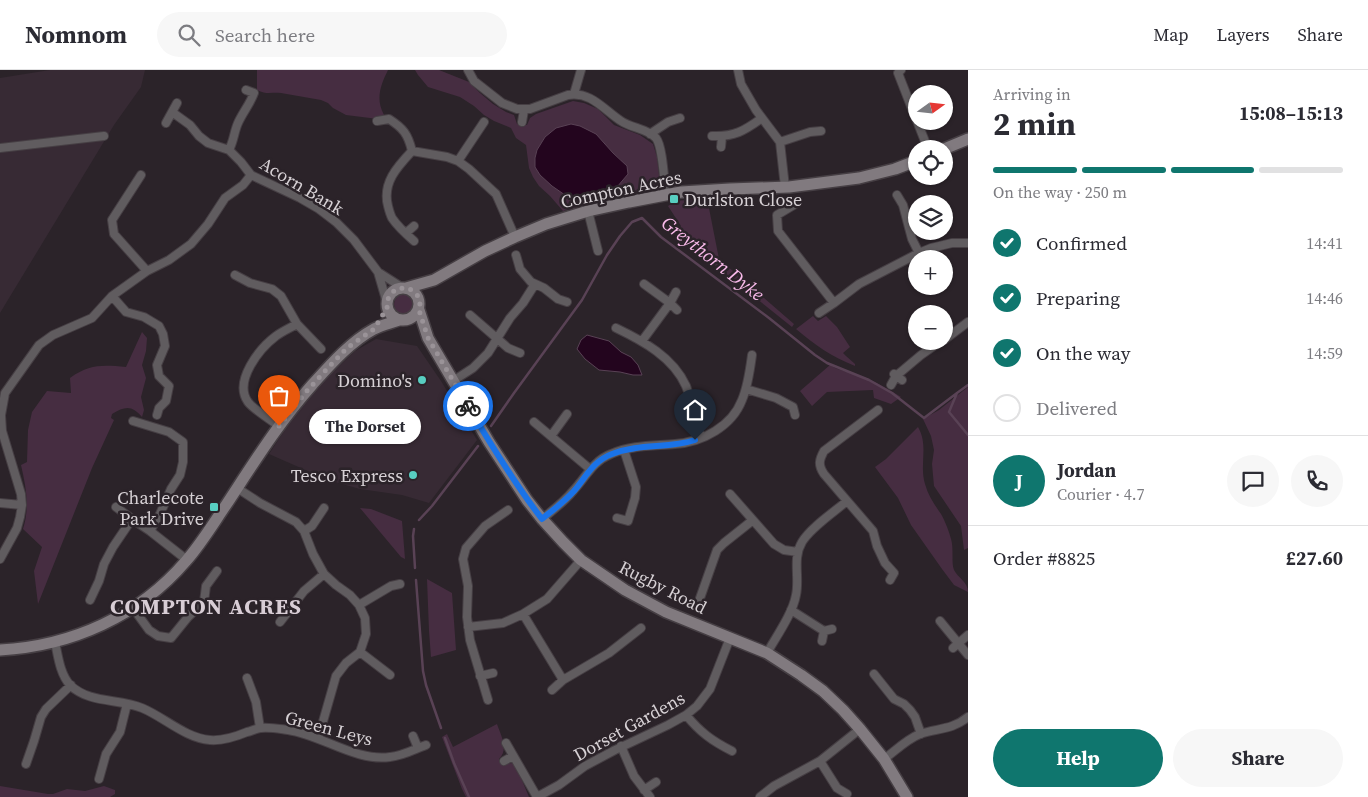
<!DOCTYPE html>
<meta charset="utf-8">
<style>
body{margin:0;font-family:"Source Serif 4",serif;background:#f7f7f7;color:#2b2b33;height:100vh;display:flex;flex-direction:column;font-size:19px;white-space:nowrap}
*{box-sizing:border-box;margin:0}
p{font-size:16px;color:#7c7c81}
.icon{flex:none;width:28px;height:28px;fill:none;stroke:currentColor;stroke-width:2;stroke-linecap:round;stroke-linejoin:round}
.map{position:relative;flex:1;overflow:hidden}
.drawer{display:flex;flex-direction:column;background:#fff;width:400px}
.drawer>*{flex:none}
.needle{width:32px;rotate:75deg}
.fabs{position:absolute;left:908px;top:15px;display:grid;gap:10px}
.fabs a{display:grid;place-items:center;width:45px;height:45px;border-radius:50%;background:#fff;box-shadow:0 1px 4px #0004;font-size:25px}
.pin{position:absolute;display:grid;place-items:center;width:42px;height:42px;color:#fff;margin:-51px -21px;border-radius:50% 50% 50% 0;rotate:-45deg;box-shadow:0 0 5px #0007}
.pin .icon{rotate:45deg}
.courier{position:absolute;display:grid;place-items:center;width:50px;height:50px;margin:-25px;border:4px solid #1a73e8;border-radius:50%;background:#fff;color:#222;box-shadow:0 1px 6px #0007}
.bubble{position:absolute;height:35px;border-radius:18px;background:#fff;box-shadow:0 1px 4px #0004;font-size:16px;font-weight:700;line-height:35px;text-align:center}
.head em{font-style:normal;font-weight:700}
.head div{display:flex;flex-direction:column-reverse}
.head{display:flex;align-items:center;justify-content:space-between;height:85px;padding:0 25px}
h1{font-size:32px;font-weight:700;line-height:38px}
.bar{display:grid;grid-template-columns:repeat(4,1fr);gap:8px 5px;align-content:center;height:60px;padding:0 25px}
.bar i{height:6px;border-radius:4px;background:#e1e1e2}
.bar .active{background:#0f766e}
.bar p{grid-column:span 4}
.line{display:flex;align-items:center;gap:12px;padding:0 25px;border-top:1px solid #e1e1e2}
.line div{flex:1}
.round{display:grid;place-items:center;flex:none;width:52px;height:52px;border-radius:26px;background:#f7f7f7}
ol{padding:0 25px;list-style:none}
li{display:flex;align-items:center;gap:15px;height:55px}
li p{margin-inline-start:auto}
li .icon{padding:5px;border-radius:50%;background:#0f766e;color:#fff;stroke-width:4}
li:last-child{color:#7c7c81}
li i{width:28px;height:28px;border:2px solid #e1e1e2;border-radius:50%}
.action{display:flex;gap:10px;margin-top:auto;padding:10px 25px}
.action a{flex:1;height:58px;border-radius:30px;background:#0f766e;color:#fff;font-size:20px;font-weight:700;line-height:58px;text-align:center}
.action a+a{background:#f7f7f7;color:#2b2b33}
header{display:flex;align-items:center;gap:30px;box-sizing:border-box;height:70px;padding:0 25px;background:#fff;border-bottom:1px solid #e1e1e2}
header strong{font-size:24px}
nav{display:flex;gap:28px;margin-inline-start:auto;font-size:18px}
.search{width:350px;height:45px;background:#f7f7f7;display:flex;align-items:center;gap:12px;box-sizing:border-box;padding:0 18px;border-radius:28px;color:#7c7c81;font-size:19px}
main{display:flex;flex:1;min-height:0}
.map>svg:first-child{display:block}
</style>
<header>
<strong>Nomnom</strong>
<div class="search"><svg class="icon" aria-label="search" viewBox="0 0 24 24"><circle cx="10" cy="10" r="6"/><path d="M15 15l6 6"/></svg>Search here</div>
<nav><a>Map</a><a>Layers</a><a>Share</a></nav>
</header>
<main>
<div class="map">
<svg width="968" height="727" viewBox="0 0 968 727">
<rect width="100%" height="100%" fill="#2b2329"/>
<!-- built -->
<path fill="#372a34" d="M50 0H145L141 17 114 55 0 243V8Z
M376 269 417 276 441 311 477 370 429 433 402 425 360 419 328 410 269 384 298 340 320 314 355 281Z"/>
<!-- green -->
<path fill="#462d41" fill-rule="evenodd" d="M257 0H388C381 14 375 29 384 45L378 49 346 45 333 38 328 33 321 30 281 23C271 22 267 25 257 20Z
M415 0H439L469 12 480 23 493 34 506 42 514 45 517 54 527 55 530 48 536 44 573 31 584 33 598 39 614 55 640 65 653 74 657 87 660 114 647 120 579 136 563 141 550 126 539 116 533 107 529 98 526 75 516 68 511 58 494 51 484 45 474 36 460 27 428 17 418 5ZM596 64 613 83 621 90 535 88 537 80 545 67Z
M707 128 719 189 794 254 792 257 676 164 681 156 668 136 676 131Z
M394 234a10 10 0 1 1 20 0a10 10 0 1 1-20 0Z
M813 246 818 251 826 246 837 257 850 277 843 283 846 286 855 294V296C831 286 816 276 796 259Z
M142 262 147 268 146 281 142 295 146 308 141 327 144 340 142 347C132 335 125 336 112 344L111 348 114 350 92 398 38 534 34 501 42 477 23 459C30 437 26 417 21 395L27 392 28 360 32 342 47 321 71 323 70 308C90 294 102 295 126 297Z
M830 295C839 301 850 302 861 306 875 311 888 319 901 327L891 334 874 328 873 320 827 322 812 336 800 321Z
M968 317V478L964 480 961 456 934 416 932 394 934 380 931 366 923 349 939 340Z
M918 357C929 376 919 394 925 414 928 425 934 434 941 444 945 451 949 461 951 469 954 478 951 493 954 500 958 508 968 512 968 522L954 515 942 499 911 455 898 428 875 397 886 389Z
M360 438 371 439 402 451 405 489 401 487Z
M427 509 452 523 456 580 431 587 429 561Z
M497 654C501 666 509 679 499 689L501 693 503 694 512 693 516 696 529 727H466L462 719 442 667 447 664 453 677Z
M0 716 48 724H53L67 719 85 721 104 716 115 720V724L110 727H0Z"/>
<!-- water -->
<path fill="#23051e" stroke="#594255" d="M571 54 580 56 596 64 613 83 627 96 628 104 617 117 580 130 565 125 552 116 540 105 535 97V88L537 80 545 67 556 58Z
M587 265 609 271 621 282 631 287 638 295 642 305H633L620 302 599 300 585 289 577 279 581 270Z"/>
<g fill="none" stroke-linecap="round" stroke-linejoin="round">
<!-- stream -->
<path stroke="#594255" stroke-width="2.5" d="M957 323 968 315
M491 356 514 323 582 230 607 185 620 166 632 152 642 148 661 167 769 248 815 285 827 293 869 310 892 323 924 348 957 323 949 342 968 365
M419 450 432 436 478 376
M414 459 413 466 415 498
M416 510 423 601 426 615 441 658
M445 668 454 693 469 727"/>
<defs>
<path id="street" d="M468 0 474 11 502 33 517 39H530L568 25C591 21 604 40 621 51 631 58 648 59 656 68 663 77 664 112 666 125
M738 0 741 14 756 40 780 72 785 117
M901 0 898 3 916 49
M246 20 254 23C250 34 243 42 238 53 234 62 234 70 229 80L241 92 251 105 300 128 319 139 336 152 354 170 378 202 387 233
M574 24 581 0
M172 42 190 55 199 66 208 73 229 80
M377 51 389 49C403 58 408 64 412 81
M917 51 928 79
M522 52 524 40
M166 53 177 33
M650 64 668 52 680 48
M712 66C734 67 744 61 762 48
M780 72 810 62 821 61
M721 77 722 67
M0 78 104 66
M412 81 447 87 458 91 469 99 496 124 515 167
M412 81C397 97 382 113 388 136 389 140 390 144 392 148 398 157 406 164 414 171
M458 91 484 52
M141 105 112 150 114 164 147 201
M897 125 903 135 912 169 919 183
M797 133 777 145 778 161 834 233
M588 141 598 181
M406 163 414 156
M516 185 520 199 531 212 544 218 558 229 567 232
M378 202 403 218
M235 205 250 213 272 219 281 226 297 254 321 279
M676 222 670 233 677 240
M112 226 126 242 144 247 159 256 163 264 165 276 157 295 159 306 169 316 166 331 159 338 157 345
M819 243 834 233 859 214 919 183 931 178 952 173H968
M470 245 508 278 520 283
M616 258C643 271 673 287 686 316 692 332 696 351 701 368
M944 270 968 252
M642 271 670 233 644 214
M894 304 896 306 921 285 941 271
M453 311 473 298 488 283 510 248 523 233 535 214
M891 315 896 306 902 310
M746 319 776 328 793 337 795 345
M878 340 824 381C819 390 818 395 824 404L873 461 877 476 885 493 894 503 890 510
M133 351 169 362 183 372V392L180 405 171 419 160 444 150 461
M534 352 590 399
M279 356C271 350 253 339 248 332 233 311 260 278 276 266 283 261 290 258 297 254
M551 366 567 344
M237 418 260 433 296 452 304 461 313 484 324 504 336 515 350 525 359 535 365 548 366 564 360 582 346 593 336 606 318 669
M730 424 774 474 784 480 798 482
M0 433 22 435
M116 437 132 449 150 461 187 490
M617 448 628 451 635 428 636 417 624 380
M542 449C553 440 564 432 573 421 586 407 593 391 611 384 632 375 653 376 675 374 703 372 732 356 742 330 748 316 750 300 752 285
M304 461 312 456 324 438
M0 489 17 458 20 447 22 435 21 424 2 361 1 345 5 323 39 275 53 265 92 248 112 226 147 201 169 190 191 174 208 154 225 128 243 115 251 105
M90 530 99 511 104 494 113 477 132 449
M699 531 717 480 724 473 753 450
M359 535 391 516 400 514
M133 538 149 560 158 566 171 568 188 547 204 532 206 516 217 501
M791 540 824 561
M523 544 563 610
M940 551 968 585
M280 552 304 521 324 504
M468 557 503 553 523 544 547 529 581 490
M822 571 824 561 832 559
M55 572C58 586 60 604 70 615 90 634 118 628 142 638 164 647 185 668 210 670 223 671 235 667 247 662 252 661 257 658 261 658 270 657 280 659 288 660 322 665 356 692 390 687 403 686 415 679 426 675
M953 578 968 565
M360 582 390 605
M767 583C776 567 793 543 796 525 800 507 792 489 802 472 810 458 834 442 847 431
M874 604 894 629 904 634 910 640 915 647 921 664
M480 606 493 603
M247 608 256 632 260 658
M552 620 563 610 609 583 641 558
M488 630 470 570 467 547 468 516 463 489 466 478 485 456 508 440
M686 645C700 662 712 671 732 681
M413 666 418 678
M506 673 537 727
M621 676 634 706 650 727
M884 689C895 681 907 669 920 664 938 658 952 660 968 647
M504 691 513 686
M820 691 837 718 847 724
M26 694 34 671 41 647 46 639 71 615
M99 709 106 684 120 662 127 634
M644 720 656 712
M537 727 559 715 585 696 615 680 668 655 686 645 697 636 710 619 730 568
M760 727 774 716 820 691 860 659"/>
<path id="secondary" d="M944 79 968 69
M387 234a16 16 0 1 1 32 0a16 16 0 1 1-32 0Z
M406 218 434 210 485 181 515 167 546 154 588 141 629 132 681 122 730 119 789 117 859 108 895 99 916 91
M419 240 428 268 489 372 527 430 542 449 563 472 581 490 625 520 666 542 767 583 801 605 823 621 843 640 860 659 884 689 907 727
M0 580C72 576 139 546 186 491 201 474 213 454 226 435 253 394 279 352 312 315 330 295 350 272 374 259 382 255 391 253 399 250"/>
</defs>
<!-- street casing -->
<use href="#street" stroke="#463f44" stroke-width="10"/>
<!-- secondary casing -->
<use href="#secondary" stroke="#463f44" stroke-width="14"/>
<!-- street -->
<use href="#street" stroke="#605c5f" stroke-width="8"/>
<!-- secondary -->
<use href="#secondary" stroke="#817a7f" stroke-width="11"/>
</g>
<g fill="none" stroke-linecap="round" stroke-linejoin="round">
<!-- done -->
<path stroke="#9a9398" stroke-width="5" stroke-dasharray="0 9" d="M279 356 306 322 326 300 347 278 374 259 387 238 388 229 390 225 395 220 403 218 410 219 418 226 420 233 419 240 428 268 468 336"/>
<!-- route -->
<path stroke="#1a73e8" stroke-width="6" d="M468 336C491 375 514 413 542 449 553 440 564 432 574 421 586 407 593 391 612 384 640 373 668 379 695 370"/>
</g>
<!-- markers -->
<g fill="#58cec1" stroke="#2b2329" stroke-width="2">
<rect x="669" y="124" width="10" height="10" rx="2.5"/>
<circle cx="422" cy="310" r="5"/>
<circle cx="413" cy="405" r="5"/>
<rect x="209" y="432" width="10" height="10" rx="2.5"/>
</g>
<g text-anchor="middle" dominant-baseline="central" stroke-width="5" stroke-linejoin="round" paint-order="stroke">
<!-- street labels -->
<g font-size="18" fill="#d6d0d4" stroke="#2b2329">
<text transform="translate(302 116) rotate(31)">Acorn Bank</text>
<text transform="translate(621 119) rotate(-12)">Compton Acres</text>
<text transform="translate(663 517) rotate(27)">Rugby Road</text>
<text transform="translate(629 656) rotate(-29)">Dorset Gardens</text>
<text transform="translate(329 658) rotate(15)">Green Leys</text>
</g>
<!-- poi labels -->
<g font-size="18" fill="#d6d0d4" stroke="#2b2329" text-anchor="end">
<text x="684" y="129" text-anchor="start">Durlston Close</text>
<text x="412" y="310">Domino's</text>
<text x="403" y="405">Tesco Express</text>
<text x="204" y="427">Charlecote<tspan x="204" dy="21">Park Drive</tspan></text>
</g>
<!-- water labels -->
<g font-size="19" font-style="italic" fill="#f9baea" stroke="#2b2329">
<text transform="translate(713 188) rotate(38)">Greythorn Dyke</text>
</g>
<!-- district labels -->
<g font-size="22" font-weight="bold" letter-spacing="1" fill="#d8cdd5" stroke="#2b2329">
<text x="206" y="536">COMPTON ACRES</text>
</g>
</g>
</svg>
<div class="fabs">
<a><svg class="needle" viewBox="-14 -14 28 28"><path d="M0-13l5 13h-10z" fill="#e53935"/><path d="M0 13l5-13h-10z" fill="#7c7c81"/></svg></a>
<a><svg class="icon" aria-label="locate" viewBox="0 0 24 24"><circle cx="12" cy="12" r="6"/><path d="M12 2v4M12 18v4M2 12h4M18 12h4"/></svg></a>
<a><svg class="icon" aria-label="layers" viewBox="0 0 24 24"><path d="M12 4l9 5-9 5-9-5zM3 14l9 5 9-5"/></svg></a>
<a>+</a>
<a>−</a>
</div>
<div class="pin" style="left:279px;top:356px;background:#ea580c"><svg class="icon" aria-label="bag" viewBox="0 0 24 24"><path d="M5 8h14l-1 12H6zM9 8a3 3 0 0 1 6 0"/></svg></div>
<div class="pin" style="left:695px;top:370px;background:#1f2937"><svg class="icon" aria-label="home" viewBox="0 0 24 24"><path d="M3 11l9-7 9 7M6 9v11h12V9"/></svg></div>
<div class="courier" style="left:468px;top:336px"><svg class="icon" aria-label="bike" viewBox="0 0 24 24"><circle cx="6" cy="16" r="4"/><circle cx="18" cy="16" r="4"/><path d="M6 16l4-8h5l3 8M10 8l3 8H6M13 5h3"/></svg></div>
<div class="bubble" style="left:309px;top:339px;width:112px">The Dorset</div>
</div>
<section class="drawer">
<div class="head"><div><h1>2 min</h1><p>Arriving in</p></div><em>15:08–15:13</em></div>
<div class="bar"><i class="active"></i><i class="active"></i><i class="active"></i><i></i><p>On the way · 250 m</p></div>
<ol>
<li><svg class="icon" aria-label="check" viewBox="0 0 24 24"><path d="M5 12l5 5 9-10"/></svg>Confirmed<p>14:41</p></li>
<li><svg class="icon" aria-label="check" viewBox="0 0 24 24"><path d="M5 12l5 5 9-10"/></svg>Preparing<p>14:46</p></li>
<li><svg class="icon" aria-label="check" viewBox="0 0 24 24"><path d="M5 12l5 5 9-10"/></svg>On the way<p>14:59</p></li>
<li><i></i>Delivered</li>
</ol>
<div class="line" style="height:90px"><b class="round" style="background:#0f766e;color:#fff">J</b><div><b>Jordan</b><p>Courier · 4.7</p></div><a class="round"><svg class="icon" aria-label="chat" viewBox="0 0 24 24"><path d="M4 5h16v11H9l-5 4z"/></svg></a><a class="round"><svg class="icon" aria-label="phone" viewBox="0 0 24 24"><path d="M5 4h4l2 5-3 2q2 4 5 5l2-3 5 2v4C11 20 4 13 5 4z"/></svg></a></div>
<div class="line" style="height:65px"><div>Order #8825</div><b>£27.60</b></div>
<div class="action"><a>Help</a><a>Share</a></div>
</section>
</main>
